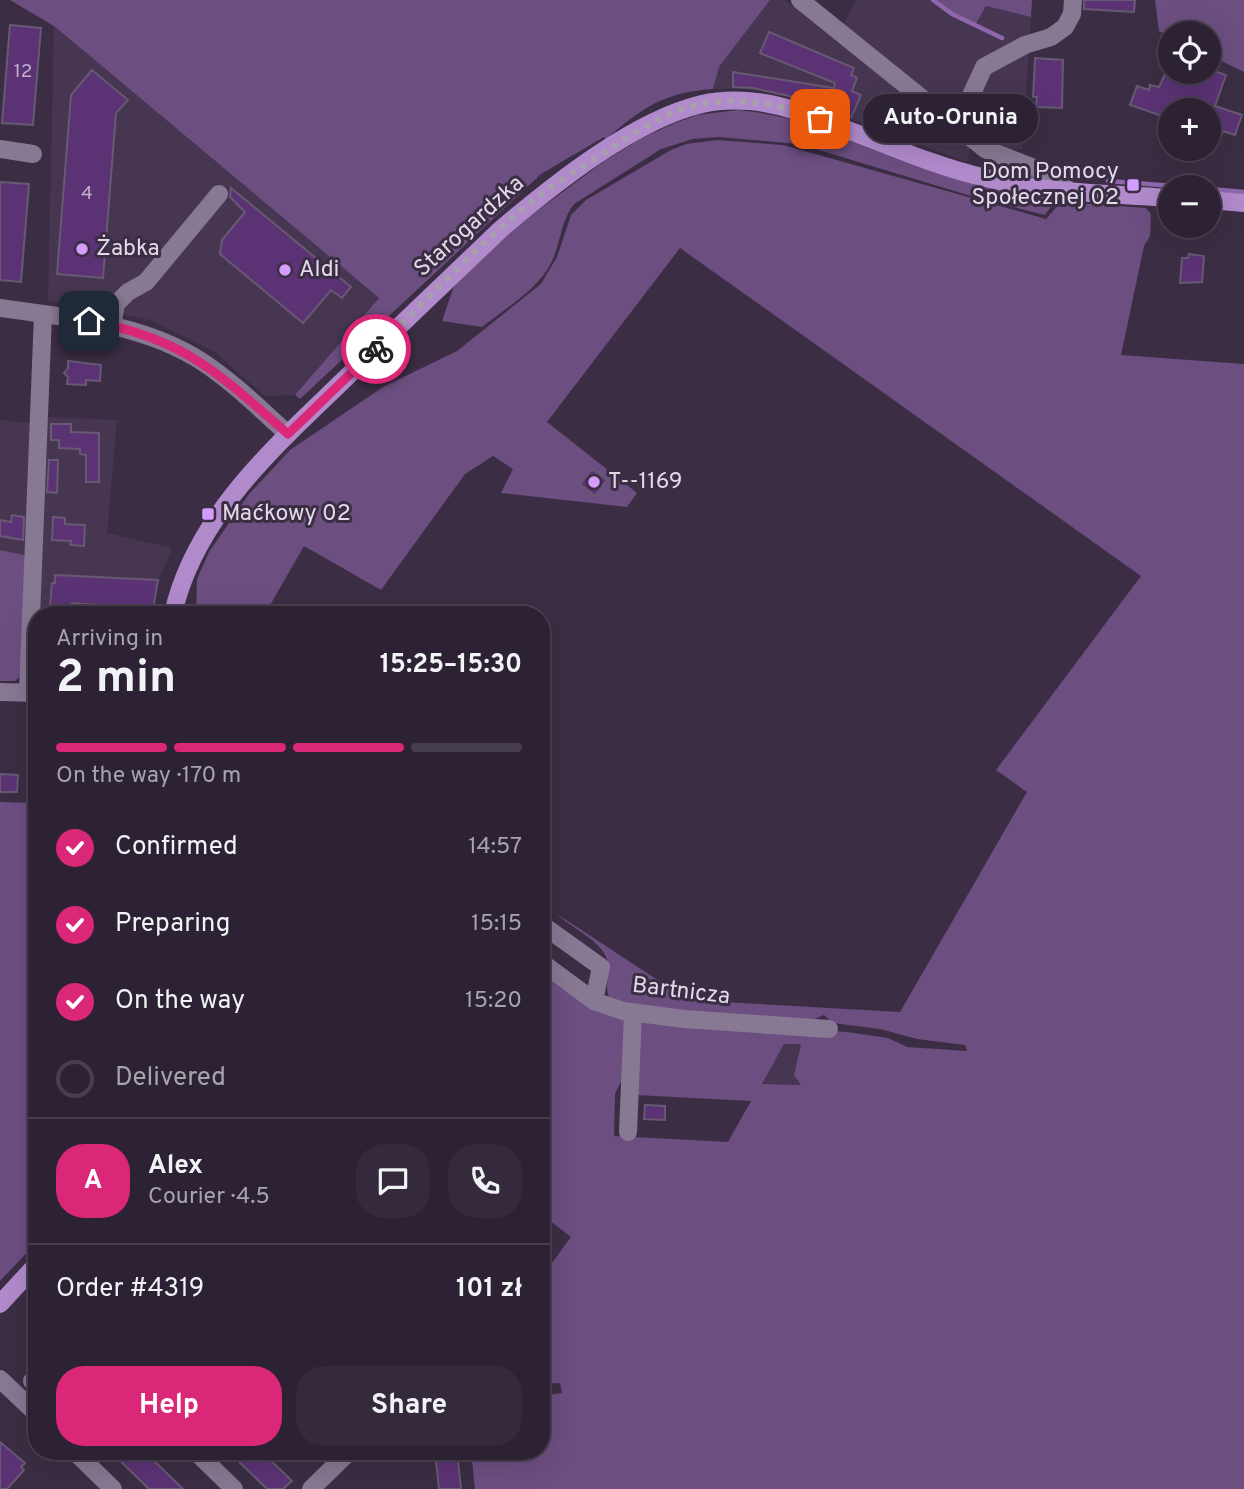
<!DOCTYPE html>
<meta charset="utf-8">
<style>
body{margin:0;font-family:Overpass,sans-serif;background:#342a3b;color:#f1f3f6;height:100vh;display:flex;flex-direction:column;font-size:26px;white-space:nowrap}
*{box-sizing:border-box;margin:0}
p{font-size:23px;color:#a6a4ac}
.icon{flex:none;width:38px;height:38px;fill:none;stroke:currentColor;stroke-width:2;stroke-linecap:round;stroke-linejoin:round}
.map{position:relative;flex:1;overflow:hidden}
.details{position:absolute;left:28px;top:606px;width:522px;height:854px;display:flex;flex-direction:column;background:#2c2233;border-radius:28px;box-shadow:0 7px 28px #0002,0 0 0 2px #483f4e}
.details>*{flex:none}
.controls{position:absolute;left:1158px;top:21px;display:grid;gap:14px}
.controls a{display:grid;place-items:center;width:63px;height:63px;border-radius:50%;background:#2c2233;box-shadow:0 7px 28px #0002,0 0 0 2px #483f4e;font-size:35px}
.pin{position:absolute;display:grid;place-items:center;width:60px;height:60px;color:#fff;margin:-30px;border-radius:14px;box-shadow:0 4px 10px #0006}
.courier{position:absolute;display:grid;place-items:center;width:70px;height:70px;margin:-35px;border:5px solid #db2777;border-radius:50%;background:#fff;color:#222;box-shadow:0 2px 9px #0007}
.bubble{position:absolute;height:49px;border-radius:24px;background:#2c2233;box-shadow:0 7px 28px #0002,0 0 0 2px #483f4e;font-size:23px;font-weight:700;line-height:49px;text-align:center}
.overview em{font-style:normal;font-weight:700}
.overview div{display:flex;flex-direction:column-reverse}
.overview{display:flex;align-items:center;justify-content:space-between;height:119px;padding:0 28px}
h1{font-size:46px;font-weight:700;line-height:52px}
.bar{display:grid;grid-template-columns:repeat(4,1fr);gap:10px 7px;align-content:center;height:84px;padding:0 28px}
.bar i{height:9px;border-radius:5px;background:#483f4e}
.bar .selected{background:#db2777}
.bar p{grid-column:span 4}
.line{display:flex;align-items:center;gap:18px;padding:0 28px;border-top:2px solid #483f4e}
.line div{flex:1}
.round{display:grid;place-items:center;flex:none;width:74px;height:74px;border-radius:28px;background:#342a3b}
ol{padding:0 28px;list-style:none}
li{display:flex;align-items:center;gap:21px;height:77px}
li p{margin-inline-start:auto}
li .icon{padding:7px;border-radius:50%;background:#db2777;color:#fff;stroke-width:4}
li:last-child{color:#a6a4ac}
li i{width:38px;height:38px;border:4px solid #483f4e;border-radius:50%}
.primary-button{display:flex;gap:14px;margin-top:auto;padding:14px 28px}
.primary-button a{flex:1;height:80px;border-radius:28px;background:#db2777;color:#fff;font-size:28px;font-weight:700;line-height:80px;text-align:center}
.primary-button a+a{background:#342a3b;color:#f1f3f6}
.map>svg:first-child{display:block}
</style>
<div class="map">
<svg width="1244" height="1489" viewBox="0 0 1244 1489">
<rect width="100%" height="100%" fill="#3b2e44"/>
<!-- built -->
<path fill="#463652" d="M770 0H785L836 40 856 0H933L952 14 986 6 1031 17 1022 150 971 146 967 162 788 97 746 88 713 89 719 67Z
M54 26 379 298 295 395 265 396 215 352 150 320 48 301Z
M44 417 117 420 107 533 172 548 159 580 153 614H37Z
M0 420 31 423 29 556 0 550Z
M784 1044H801L794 1074 801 1085 761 1084Z"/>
<!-- green -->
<path fill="#6c4e81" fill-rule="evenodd" d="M10 0H770L719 67 713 89C662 93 644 107 606 139L604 137 541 174 300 399 295 395 379 298 54 26Z
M933 0H1032L1031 17 986 6 975 25 952 14Z
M1155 0H1244V72L1209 55V33H1171V37L1159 31Z
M738 110C831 119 914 171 1005 192 1022 196 1041 196 1058 197L1045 215 981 199 799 144 718 137 693 139 661 149 574 204C559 223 561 249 547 270 532 293 503 310 482 327L442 321 454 286 513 229 603 162 642 138 675 123 697 115Z
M717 140 783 145 1046 219 1061 202 1146 208 1151 214 1150 236 1144 246 1121 355 1244 364V1489H475L471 1451H541V1396L562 1393 560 1383 541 1384V1278L571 1237 541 1214V973L561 988 628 1018V1067L615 1094 614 1136 728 1142 751 1101 636 1095 640 1020 847 1032 888 1038 907 1047 967 1051 965 1045 917 1039 880 1029 833 1023 824 1015 808 1022 692 1017 610 999C603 986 611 975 608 962 603 941 571 928 557 914L688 1000 900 1012 1027 792 996 770 1141 576 680 248 547 422 637 493 627 507 501 493 513 469 493 456 465 474 381 590 304 546 265 614H196L197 579 209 552 249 494 290 450 383 387 457 351 541 284 557 257 571 215 586 200 671 150 686 144ZM784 1044H801L794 1075 801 1085 762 1084Z
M0 550 29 556 25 672 15 681H0Z
M33 699H37V1242L0 1281V802L33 803Z"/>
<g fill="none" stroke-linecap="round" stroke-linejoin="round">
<!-- stream -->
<path stroke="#8f66ac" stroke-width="4.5" d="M933 0 952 14 1002 38
M1108 181 1187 187
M1209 189 1244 192"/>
</g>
<!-- building -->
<path fill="#5b3375" stroke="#675972" stroke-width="2" d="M1084 0H1135L1134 12 1084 9Z
M10 25 41 28 33 125 2 123Z
M769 32 854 68 851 75 857 78 852 91 861 95 851 118 789 96 753 88 733 87V72L834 88 835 83 760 53Z
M1035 58 1063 60 1062 108 1036 107 1037 97H1033Z
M1209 69 1226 75 1215 106 1242 115 1235 135 1223 131 1221 136 1209 132V110H1171V119L1130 105 1137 86 1149 90 1150 85 1159 87 1166 72H1209Z
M92 70 128 100 116 113 103 278 57 274 71 95Z
M0 182 29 184 21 282 0 280Z
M231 188 351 287 342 298 331 290 303 323 220 254 222 240 245 212 230 197Z
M1189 254 1204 256 1202 282 1180 283 1182 258H1188Z
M68 361 101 365 100 381 86 380V385L67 384 68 377 64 373 68 368Z
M51 424H71V432L99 433V482H86V455L80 454V449L59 448V440H51Z
M49 460H58L57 493 47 492Z
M592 469 607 480 595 496 580 484Z
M12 515 24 517 23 540 0 536V520L11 522Z
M53 517 65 518V524L85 525 84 546 70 545 71 541 52 540Z
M55 575 158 580 153 609 72 603 71 608 50 606 52 583H55Z
M0 774 18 775 17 792H0Z
M645 1105 665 1106V1120L644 1119Z
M0 1442 25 1463 21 1467 24 1470 7 1489H0Z
M110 1451H144L183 1489H149Z
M228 1451H261L292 1481 283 1489H267Z
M435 1451H457L461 1489H439Z"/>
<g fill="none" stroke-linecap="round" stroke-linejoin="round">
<!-- minor -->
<path stroke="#877893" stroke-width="18" d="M800 0 985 149 1047 173 1062 182 1067 190
M956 128 984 67 1025 45 1051 37 1065 27 1072 14 1073 0
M0 149 33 154
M0 308C69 318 142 323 201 361 233 382 260 409 288 434
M112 325 116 304 128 292 146 282 219 194
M0 692 37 693
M28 693 43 314
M541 924 601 967 594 1001
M541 962 594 1001 623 1011 684 1019 829 1029
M628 1132 633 1013
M0 1379 37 1414
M32 1381 37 1375
M74 1451 113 1489
M195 1451 234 1489
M311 1489 350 1451"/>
<!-- major -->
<path stroke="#b08acb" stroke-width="18" d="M1209 200 1244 203
M173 614C195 514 280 442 351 373 400 325 451 277 501 229 554 184 634 120 702 104 732 97 767 101 796 111 860 132 921 163 986 178 1046 193 1110 194 1171 198
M0 1304 37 1264"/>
</g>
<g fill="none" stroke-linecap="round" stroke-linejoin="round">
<!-- done -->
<path stroke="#a89eaf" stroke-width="7" stroke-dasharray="0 12.6" d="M376 349C429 298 480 242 539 196 560 180 583 166 605 152 635 132 669 109 705 103 745 97 782 105 820 119"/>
<!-- route -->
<path stroke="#db2777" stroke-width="9" d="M89 321C184 338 218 373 288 434L376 349"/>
</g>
<!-- markers -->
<g fill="#d49cfc" stroke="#3b2e44" stroke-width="2.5">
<rect x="1126" y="178" width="14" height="14" rx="3.5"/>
<circle cx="82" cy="249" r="7"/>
<circle cx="285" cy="270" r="7"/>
<circle cx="594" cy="482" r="7"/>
<rect x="201" y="507" width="14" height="14" rx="3.5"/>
</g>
<g text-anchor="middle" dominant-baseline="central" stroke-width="6" stroke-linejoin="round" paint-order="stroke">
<!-- number labels -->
<g font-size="19" fill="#c0b0cc">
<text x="23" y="72">12</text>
<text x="87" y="194">4</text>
</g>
<!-- poi labels -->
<g font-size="23" fill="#e2dae9" stroke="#3b2e44" text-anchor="start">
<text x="1119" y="172" text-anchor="end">Dom Pomocy<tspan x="1119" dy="26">Społecznej 02</tspan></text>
<text x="96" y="249">Żabka</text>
<text x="299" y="270">Aldi</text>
<text x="608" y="482">T--1169</text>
<text x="222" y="514">Maćkowy 02</text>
</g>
<!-- street labels -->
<g font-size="23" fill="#e2dae9" stroke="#3b2e44">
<text transform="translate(470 227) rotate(-42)">Starogardzka</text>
<text transform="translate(681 992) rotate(7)">Bartnicza</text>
</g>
</g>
</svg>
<div class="controls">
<a><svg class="icon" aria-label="locate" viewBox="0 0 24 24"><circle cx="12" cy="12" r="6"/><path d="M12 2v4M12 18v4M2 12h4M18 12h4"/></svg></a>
<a>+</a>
<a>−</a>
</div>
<div class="pin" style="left:820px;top:119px;background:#ea580c"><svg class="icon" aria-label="bag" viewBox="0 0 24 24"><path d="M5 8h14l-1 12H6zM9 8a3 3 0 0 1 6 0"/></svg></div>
<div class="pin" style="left:89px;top:321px;background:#1f2937"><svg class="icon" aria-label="home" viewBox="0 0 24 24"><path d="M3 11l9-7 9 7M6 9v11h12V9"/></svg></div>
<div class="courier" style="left:376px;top:349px"><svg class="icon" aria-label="bike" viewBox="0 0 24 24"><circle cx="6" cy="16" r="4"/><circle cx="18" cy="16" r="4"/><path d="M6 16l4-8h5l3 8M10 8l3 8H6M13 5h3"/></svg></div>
<div class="bubble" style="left:863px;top:94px;width:175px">Auto-Orunia</div>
<section class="details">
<div class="overview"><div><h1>2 min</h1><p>Arriving in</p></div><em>15:25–15:30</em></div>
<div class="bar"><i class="selected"></i><i class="selected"></i><i class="selected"></i><i></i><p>On the way · 170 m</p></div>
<ol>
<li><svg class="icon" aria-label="check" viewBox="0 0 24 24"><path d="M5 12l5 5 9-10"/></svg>Confirmed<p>14:57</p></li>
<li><svg class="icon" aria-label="check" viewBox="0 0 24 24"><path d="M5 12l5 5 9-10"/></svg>Preparing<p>15:15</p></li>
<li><svg class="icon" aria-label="check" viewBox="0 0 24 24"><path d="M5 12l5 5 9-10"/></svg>On the way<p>15:20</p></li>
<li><i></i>Delivered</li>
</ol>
<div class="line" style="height:126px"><b class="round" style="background:#db2777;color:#fff">A</b><div><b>Alex</b><p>Courier · 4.5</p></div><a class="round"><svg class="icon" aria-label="chat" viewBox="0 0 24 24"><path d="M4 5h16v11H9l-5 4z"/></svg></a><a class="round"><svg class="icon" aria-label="phone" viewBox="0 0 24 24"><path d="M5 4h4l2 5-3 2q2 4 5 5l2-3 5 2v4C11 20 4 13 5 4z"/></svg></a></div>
<div class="line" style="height:91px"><div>Order #4319</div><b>101 zł</b></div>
<div class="primary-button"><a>Help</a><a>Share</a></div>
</section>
</div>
